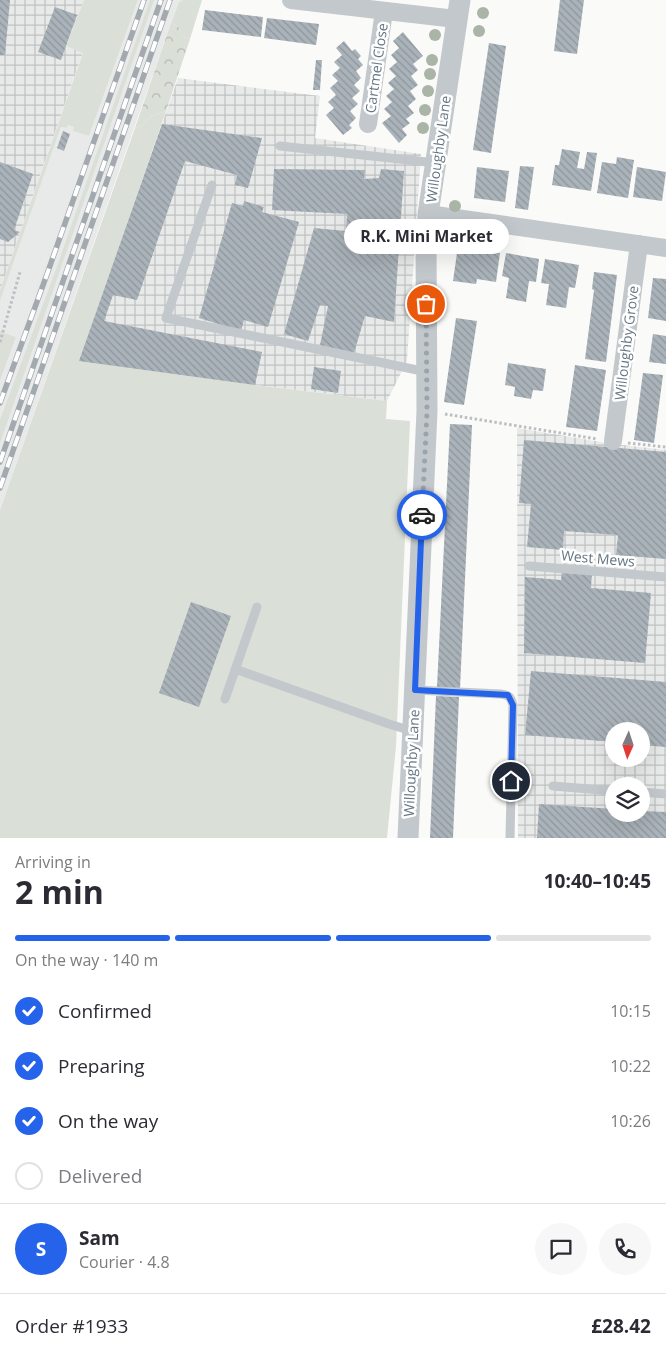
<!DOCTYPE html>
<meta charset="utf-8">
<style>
body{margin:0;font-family:"Open Sans",sans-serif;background:#f7f7f7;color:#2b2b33;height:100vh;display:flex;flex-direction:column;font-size:19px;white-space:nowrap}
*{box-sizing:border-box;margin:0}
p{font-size:16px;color:#7c7c81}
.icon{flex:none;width:28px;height:28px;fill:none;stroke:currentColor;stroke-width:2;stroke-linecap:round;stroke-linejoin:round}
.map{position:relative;height:838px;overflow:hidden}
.side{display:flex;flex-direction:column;background:#fff;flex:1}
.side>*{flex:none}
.needle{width:32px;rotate:183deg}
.fabs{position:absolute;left:605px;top:722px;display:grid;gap:10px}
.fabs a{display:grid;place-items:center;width:45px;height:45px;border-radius:50%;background:#fff;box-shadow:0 5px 20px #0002;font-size:25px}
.pin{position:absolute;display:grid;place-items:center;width:42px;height:42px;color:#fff;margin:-21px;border:2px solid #fff;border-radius:50%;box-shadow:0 1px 5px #0007}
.courier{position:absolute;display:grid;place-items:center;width:50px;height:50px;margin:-25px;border:4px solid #2563eb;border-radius:50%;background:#fff;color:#222;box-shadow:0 1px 6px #0007}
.bubble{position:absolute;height:35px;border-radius:18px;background:#fff;box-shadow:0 5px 20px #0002;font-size:16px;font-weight:700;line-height:35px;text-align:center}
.summary em{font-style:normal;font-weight:700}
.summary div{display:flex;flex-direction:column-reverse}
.summary{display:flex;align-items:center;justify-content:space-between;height:85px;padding:0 15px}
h1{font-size:32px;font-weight:700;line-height:38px}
.bar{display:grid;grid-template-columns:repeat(4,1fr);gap:8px 5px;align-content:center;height:60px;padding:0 15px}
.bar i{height:6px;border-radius:4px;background:#e1e1e2}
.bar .current{background:#2563eb}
.bar p{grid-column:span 4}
.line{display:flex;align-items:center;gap:12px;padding:0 15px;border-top:1px solid #e1e1e2}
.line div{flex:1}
.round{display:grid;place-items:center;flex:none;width:52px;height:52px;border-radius:26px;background:#f7f7f7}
ol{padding:0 15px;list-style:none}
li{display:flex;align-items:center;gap:15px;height:55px}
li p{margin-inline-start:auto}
li .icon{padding:5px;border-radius:50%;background:#2563eb;color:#fff;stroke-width:4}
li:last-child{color:#7c7c81}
li i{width:28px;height:28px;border:2px solid #e1e1e2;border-radius:50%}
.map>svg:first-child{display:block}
</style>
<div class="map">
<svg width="666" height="838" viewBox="0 0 666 838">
<defs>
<pattern id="industrial-grid" width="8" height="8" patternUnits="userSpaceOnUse" patternTransform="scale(1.25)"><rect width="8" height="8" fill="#e8e9e9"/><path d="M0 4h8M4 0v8" fill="none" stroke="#c0c1c2"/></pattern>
<pattern id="forest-crowns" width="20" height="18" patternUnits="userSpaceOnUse" patternTransform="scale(1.25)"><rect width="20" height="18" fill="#dadfd7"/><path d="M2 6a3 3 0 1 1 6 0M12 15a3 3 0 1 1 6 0" fill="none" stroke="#b4b9b4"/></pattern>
<pattern id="building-back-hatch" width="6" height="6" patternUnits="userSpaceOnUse" patternTransform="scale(1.25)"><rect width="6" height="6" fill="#aab3b9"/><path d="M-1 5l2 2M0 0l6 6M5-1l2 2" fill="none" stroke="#8e969c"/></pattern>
</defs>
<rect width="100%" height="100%" fill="#fafaf8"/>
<!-- built -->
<path fill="#e8e9e9" d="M138 0H183L179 2 171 23 0 510V381L16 337 0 331V301L61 127 67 128 68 125 75 127 74 131 89 136Z"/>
<!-- industrial -->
<path fill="url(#industrial-grid)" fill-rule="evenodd" d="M0 0H84L66 46 83 52 0 290Z
M178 78 320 96 315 138 421 154 407 361 387 401 255 385 94 319Z
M517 428 613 444 666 450V838H518ZM614 731H641V759H614ZM614 786H641V814H614Z"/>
<!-- green -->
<path fill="#dadfd7" d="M84 0H138L89 136 73 131 74 127 68 125 67 128 61 127 0 301V290L83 53 66 46Z
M150 0H154L0 443V420L54 275Z
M183 0H202L190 39 183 37 178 26 171 23 179 2Z
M166 111 94 319 255 385 387 401 386 419 410 421 396 746 387 838H0V510L135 128 142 126 150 117Z
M0 331 16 337 0 381Z"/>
<!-- forest -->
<path fill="url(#forest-crowns)" d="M171 23 178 26 183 37 190 39 166 111 150 117 142 126 135 128Z"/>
<!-- building -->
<path fill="url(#building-back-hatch)" d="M0 0H10L5 55H0Z
M560 0H584L577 54 554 51Z
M55 7 77 15 61 60 38 52Z
M205 10 263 17 261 37 202 30Z
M267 18 319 24 316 45 264 38Z
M403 32 423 56 413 64 418 70 411 76 418 85 410 91 416 99 408 106 414 113 406 119 410 123 402 129 407 135 399 143 382 123 391 116 384 109 392 102 386 96 394 89 388 83 396 76 389 69 397 62 391 55 399 48 393 41Z
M344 41 352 51 355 49 361 56 358 59 363 65 356 71 361 78 354 85 360 91 352 98 358 104 350 111 356 118 349 125 352 128 343 135 326 115 334 108 328 102 336 95 330 88 338 81 332 75 340 68 334 62 342 55 336 48Z
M489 43 506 46 491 153 473 150Z
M316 60H322L320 90H313Z
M162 124 262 138 248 188 235 185 237 175 185 161 137 300 113 295 104 321 262 352 255 385 79 361Z
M63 131 70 134 64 151 57 148Z
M562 149 580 152 577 168 584 169 587 152 597 153 591 191 552 185 555 165H559Z
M617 157 634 160 628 198 597 193 602 162 616 164Z
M0 162 33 174 14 230 20 232 8 242 0 239Z
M520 166 534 167 528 210 515 208Z
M477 167 509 171 505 202 474 198Z
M637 167 666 172 662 201 633 197Z
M274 169 365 170 364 179 379 178 381 169 404 171 394 322 365 316 354 353 320 345 328 306 320 305 308 341 284 334 314 228 346 231 347 214 272 210Z
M244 201 264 207 262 212 299 222 268 327 244 320 241 331 199 318 232 203 243 206Z
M458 246 500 253 496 282 477 279 476 284 453 281Z
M506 253 539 259 536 282 529 281 526 302 506 298 509 278 502 276Z
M545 259 579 265 575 288 569 287 566 308 546 305 549 284 541 283Z
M594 272 617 275 606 362 585 359 594 290 592 289Z
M653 278 666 279V321L648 318Z
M456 318 477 321 464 405 444 402Z
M653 334 666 336V364L649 362Z
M508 363 546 369 543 391 533 390 531 399 514 396 515 387 505 385Z
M575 365 606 370 597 431 566 427Z
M314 367 341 371 338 393 311 389Z
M643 373 663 375 654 443 634 440Z
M450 424 472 425 460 689 437 687Z
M524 440 666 452V559L616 555 618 535 564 531 563 550 527 547 531 504 519 503Z
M562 571 592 573 591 588 651 593 645 663 524 653 525 577 561 580Z
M191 602 231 616 199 707 159 693Z
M531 671 666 682V747L641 745V731H614V742L525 735Z
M436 696 459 697 453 838H430Z
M539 804 614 809V814H641V811L666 812V838H537Z"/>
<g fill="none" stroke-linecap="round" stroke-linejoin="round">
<!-- path -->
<path stroke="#bbbfc2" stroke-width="3" stroke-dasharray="2.5 2.5" stroke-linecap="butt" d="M0 342 20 272
M445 414 597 439
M628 443 666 447"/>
<!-- service -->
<path stroke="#c3c8cc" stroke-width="9" d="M280 146 436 163
M212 185 166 318 427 372
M529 566 666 577
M235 669 389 724 412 731
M415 690 501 694C509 695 511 697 513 705L510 838
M225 699 257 607
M553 786 614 791
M641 792 666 794"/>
<!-- minor -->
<path stroke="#c3c8cc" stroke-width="18" d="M291 0 456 19
M368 124 384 11
M428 214 666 248
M613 441 639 244"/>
<!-- tertiary -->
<path stroke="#c3c8cc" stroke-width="21" d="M408 838 427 411 426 244 428 214 460 0"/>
<defs>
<path id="rail" d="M0 403 46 277 144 0
M0 462 161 0
M0 488 170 0"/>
</defs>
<!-- rail casing -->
<use href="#rail" stroke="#a2aab0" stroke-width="5.5"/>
<!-- rail -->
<use href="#rail" stroke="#fff" stroke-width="4" stroke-dasharray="11" stroke-linecap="butt"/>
</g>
<!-- trees -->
<g fill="#aab4a7">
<circle cx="483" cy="13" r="6"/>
<circle cx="479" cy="31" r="6"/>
<circle cx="435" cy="35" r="6"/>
<circle cx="432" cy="60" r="6"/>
<circle cx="430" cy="74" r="6"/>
<circle cx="428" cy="91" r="6"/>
<circle cx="425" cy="110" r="6"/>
<circle cx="423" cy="128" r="6"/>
<circle cx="455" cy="206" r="6"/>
</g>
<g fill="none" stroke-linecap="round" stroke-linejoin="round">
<!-- done -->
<path stroke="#99a4ac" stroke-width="5" stroke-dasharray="0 9" d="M422 515 427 412 426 304"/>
<!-- route -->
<path stroke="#2563eb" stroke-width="6" d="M422 515 415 690 508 695 513 705 511 781"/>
</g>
<g text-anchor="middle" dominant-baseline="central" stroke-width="5" stroke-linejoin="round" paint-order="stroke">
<!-- street labels -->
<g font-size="14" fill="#657683" stroke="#fff">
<text transform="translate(376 68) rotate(-82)">Cartmel Close</text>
<text transform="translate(438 149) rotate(-82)">Willoughby Lane</text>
<text transform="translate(626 343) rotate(-83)">Willoughby Grove</text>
<text transform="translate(598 558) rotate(5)">West Mews</text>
<text transform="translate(411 763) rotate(-87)">Willoughby Lane</text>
</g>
</g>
</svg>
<div class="fabs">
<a><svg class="needle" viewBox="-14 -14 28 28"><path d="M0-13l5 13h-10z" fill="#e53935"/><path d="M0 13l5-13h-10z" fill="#7c7c81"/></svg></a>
<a><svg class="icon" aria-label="layers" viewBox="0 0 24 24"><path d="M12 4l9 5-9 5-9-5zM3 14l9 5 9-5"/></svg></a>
</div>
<div class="pin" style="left:426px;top:304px;background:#ea580c"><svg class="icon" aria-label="bag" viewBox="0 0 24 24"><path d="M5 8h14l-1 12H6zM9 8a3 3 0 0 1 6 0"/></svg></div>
<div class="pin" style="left:511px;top:781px;background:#1f2937"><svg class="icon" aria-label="home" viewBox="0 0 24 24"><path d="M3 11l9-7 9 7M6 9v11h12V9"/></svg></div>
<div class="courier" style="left:422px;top:515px"><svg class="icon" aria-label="car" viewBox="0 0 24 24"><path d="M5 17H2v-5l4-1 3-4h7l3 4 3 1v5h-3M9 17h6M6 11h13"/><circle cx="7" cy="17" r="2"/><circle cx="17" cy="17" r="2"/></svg></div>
<div class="bubble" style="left:344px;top:219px;width:165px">R.K. Mini Market</div>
</div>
<section class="side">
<div class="summary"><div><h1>2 min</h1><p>Arriving in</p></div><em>10:40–10:45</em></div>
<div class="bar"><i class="current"></i><i class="current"></i><i class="current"></i><i></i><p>On the way · 140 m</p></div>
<ol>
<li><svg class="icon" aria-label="check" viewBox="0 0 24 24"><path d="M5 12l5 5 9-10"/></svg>Confirmed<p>10:15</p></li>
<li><svg class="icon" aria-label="check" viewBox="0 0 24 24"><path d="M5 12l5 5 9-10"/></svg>Preparing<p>10:22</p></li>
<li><svg class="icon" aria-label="check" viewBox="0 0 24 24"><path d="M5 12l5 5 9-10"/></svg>On the way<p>10:26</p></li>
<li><i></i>Delivered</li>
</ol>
<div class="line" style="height:90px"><b class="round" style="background:#2563eb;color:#fff">S</b><div><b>Sam</b><p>Courier · 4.8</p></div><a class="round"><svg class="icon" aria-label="chat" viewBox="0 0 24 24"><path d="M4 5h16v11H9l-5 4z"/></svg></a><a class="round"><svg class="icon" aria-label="phone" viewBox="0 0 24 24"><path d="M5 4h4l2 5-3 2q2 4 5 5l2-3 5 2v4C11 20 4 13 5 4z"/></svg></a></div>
<div class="line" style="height:65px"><div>Order #1933</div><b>£28.42</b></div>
</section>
